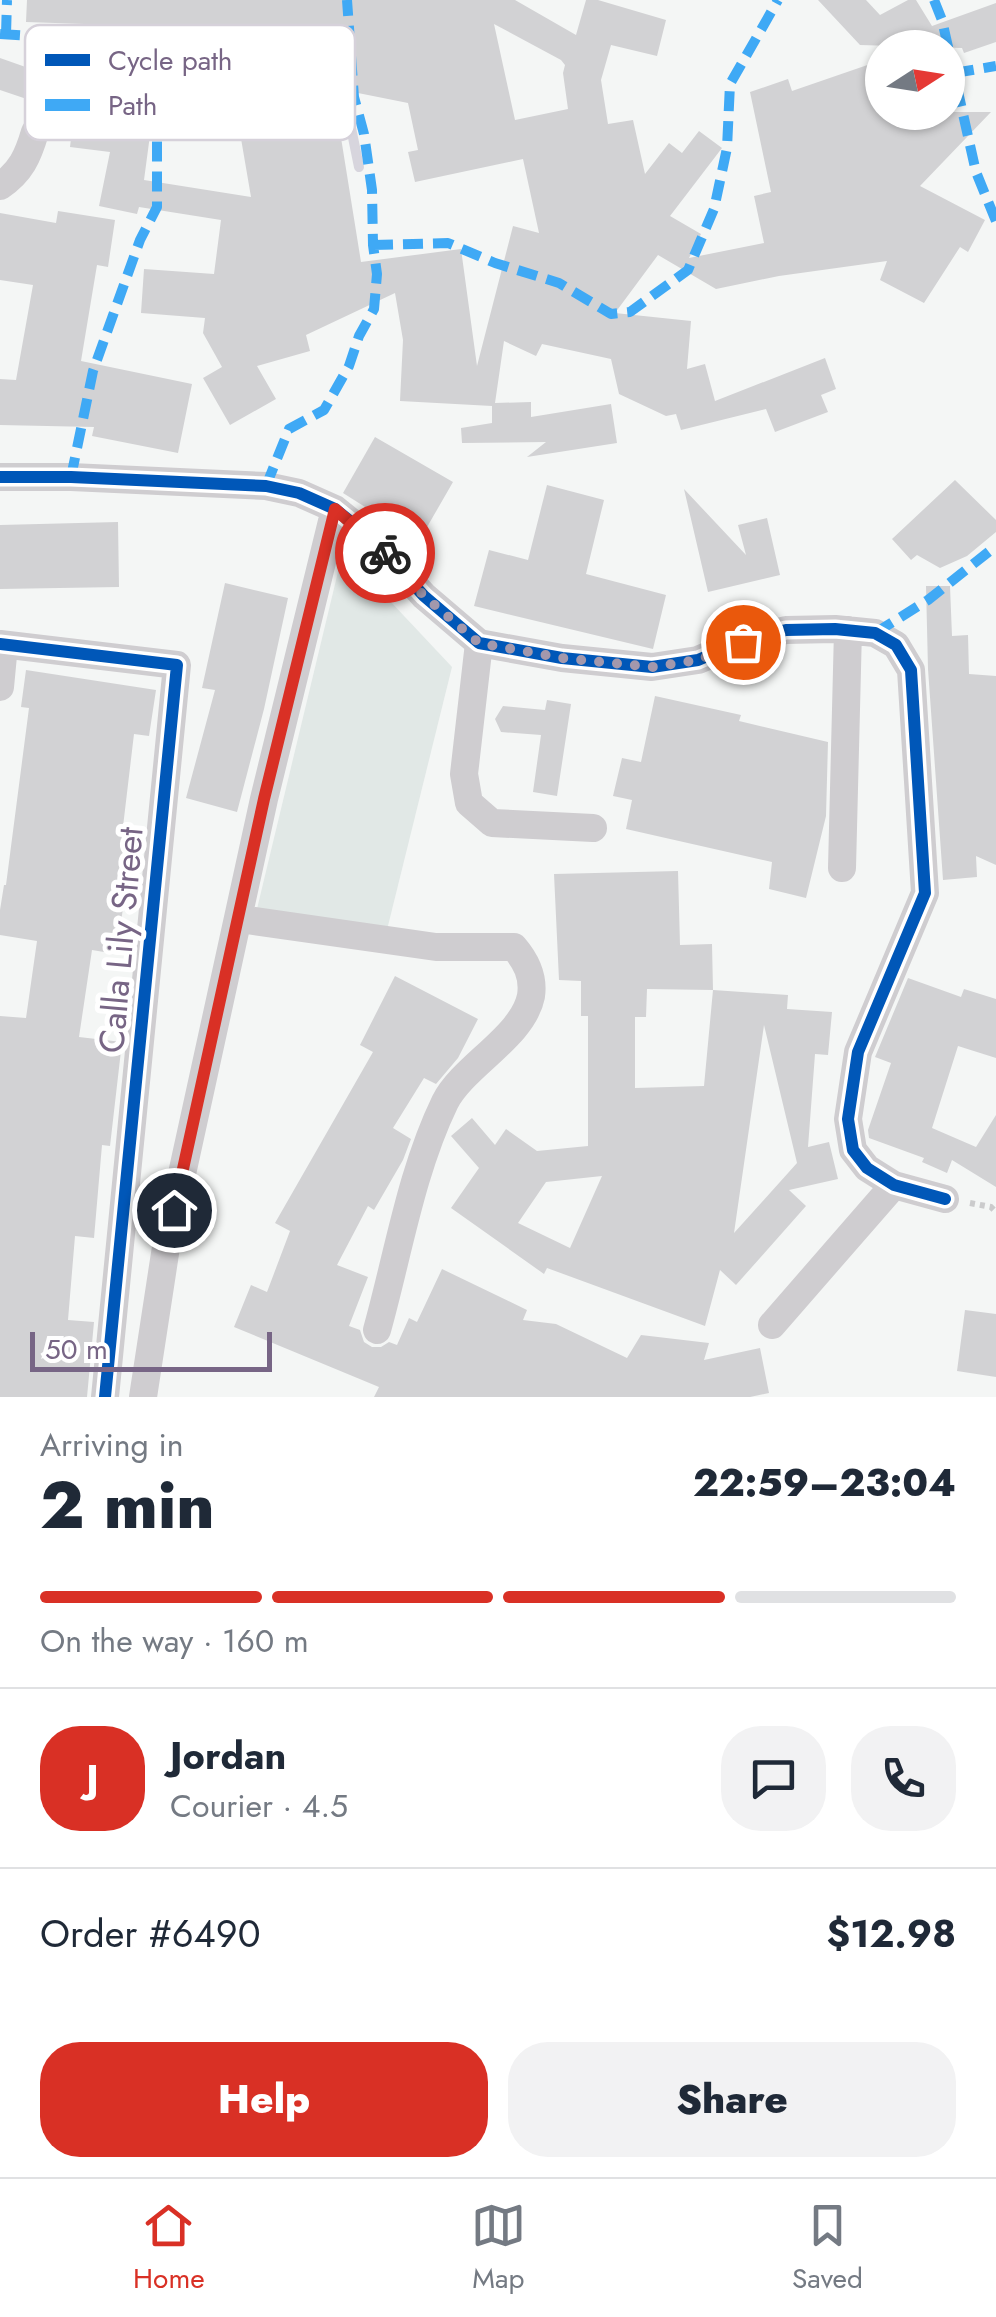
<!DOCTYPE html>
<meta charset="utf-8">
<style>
body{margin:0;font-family:Jost,sans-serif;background:#f2f2f3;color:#1f2937;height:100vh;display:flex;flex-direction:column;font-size:38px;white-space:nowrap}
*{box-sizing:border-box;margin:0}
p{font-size:32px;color:#747a83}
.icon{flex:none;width:55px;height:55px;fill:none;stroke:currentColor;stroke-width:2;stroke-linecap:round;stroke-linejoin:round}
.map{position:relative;height:1397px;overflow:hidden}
.panel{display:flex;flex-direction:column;background:#fff;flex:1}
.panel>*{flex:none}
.needle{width:65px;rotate:78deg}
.buttons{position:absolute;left:865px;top:30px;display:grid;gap:20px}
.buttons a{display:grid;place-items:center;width:100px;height:100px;border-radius:50%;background:#fff;box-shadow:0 2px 8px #0004;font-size:50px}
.scale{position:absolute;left:30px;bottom:25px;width:242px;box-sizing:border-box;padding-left:10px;border:5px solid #776585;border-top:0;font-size:28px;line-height:35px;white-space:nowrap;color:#776585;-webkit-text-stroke:8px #fff;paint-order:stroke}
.pin{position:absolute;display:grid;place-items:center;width:85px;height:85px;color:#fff;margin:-42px;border:5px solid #fff;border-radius:50%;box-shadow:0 2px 10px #0007}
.courier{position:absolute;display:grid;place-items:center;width:100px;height:100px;margin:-50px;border:8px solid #d93025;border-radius:50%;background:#fff;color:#222;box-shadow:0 2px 12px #0007}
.head em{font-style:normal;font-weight:800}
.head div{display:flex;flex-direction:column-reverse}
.head{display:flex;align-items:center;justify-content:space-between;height:170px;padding:0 40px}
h1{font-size:65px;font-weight:800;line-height:75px}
.bar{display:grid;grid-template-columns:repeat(4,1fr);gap:15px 10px;align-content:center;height:120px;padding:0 40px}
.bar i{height:12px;border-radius:8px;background:#e0e1e3}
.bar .on{background:#d93025}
.bar p{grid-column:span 4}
.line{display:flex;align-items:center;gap:25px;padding:0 40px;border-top:2px solid #e0e1e3}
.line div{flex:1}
.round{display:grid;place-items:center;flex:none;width:105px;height:105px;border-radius:40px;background:#f2f2f3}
.action{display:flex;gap:20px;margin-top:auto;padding:20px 40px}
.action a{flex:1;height:115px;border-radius:40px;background:#d93025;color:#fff;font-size:40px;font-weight:800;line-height:115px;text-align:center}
.action a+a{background:#f2f2f3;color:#1f2937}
.tabs{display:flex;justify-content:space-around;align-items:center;height:140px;border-top:2px solid #e0e1e3;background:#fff;font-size:28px;color:#747a83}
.tabs a{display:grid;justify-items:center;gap:5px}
.tabs .on{color:#d93025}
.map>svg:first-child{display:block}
</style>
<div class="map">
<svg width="996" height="1397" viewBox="0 0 996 1397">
<rect width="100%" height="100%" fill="#f4f6f5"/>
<!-- green -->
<path fill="#e1e8e6" d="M343 551 452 667 384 942 256 913Z"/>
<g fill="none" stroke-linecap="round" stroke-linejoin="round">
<!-- stream -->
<path stroke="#d7d5dd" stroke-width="10" d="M346 79 348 113 359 167"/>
</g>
<!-- building -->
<path fill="#d2d2d4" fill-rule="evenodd" d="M27 0H515L576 35 586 0H598L666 20 657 56 611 45 601 80 608 124 633 120 645 174 669 143 682 153 699 131 722 148 670 216 701 234 689 258 764 243 754 196 771 192 750 92 788 79 792 91 882 60V112H991L920 186 985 220 968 252 960 247 924 303 880 280 887 261 779 276 716 289 658 255 615 313 691 321 687 369 705 364 715 401 825 358 836 389 821 395 828 412 775 432 766 409 681 430 676 414 666 416 619 394 611 359 542 344 536 356 504 341 495 403 531 402V417L611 404 617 443 527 457 546 442 462 443 461 428 492 423V406L400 401 403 340 395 293 306 335 310 351 257 366 276 399 230 425 203 378 222 367 203 333 205 318 141 313 144 269 214 274 221 220 139 207 137 214 99 206 110 152 70 147 74 115 0 90V58L88 89 84 24 26 22ZM494 24 561 60 565 65 563 73 568 109 515 120ZM333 88 408 103 418 150 408 152 415 182 523 159 539 233 513 226 477 366 461 249 361 262ZM152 120 238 121 251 197 144 180Z
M818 0H866L880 15 908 0H916L932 26 996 3V42L964 53 962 48 860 45Z
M58 211 115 220 108 267 97 265 81 361 192 384 178 453 92 436 94 427 0 425V379L16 380 33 285 0 280V213L56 223Z
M375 437 453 482 419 541 343 493Z
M955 480 996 520V532L967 556 940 568 917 555 911 560 892 539Z
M547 485 604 500 586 574 666 595 653 649 474 606 489 550 528 560Z
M684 489 746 555 738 525 767 518 780 575 708 592Z
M118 522 119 587 0 589V525Z
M225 583 288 598 264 709 237 812 186 798 215 690 202 688Z
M926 586H950L952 636 968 635 969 674 996 676V865L976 856 977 877 943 880 928 669Z
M26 670 156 690 149 736 134 734 122 835 134 837 116 954 92 950 79 1037 122 1042 110 1146 102 1145 94 1238 75 1236 68 1320 94 1322 87 1397H0V1016L26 1018 37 941 0 935V910L4 885H6L29 708 21 707Z
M655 696 741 715 739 721 828 742 826 816 806 898 769 889 772 862 626 829 632 800 613 796 622 758 641 762Z
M547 700 571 704 557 796 533 792 541 735 501 732 495 719 503 706 545 710Z
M678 871 680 945 712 944 713 990 788 995 787 1009 832 1012 828 1055 815 1054 808 1147 829 1142 838 1179 789 1190 806 1206 736 1285 720 1270 705 1326 547 1268 544 1274 451 1208 479 1168 451 1136 472 1118 495 1145 506 1129 537 1151 588 1146V1016H581V981L559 980 554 874ZM647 989 713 990 704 1086 635 1088V1017H646ZM764 1025 797 1163 734 1233ZM602 1176 570 1248 518 1223 546 1182Z
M395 976 478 1019 458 1058 436 1084 424 1078 393 1128 411 1139 403 1160 374 1210 368 1206 337 1265 368 1277 349 1326 360 1330 364 1342 372 1347H381L389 1342 397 1345 409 1318 417 1322 442 1269 527 1310 523 1320 556 1324 627 1358 641 1335 709 1343 704 1360 760 1348 769 1393 750 1397H374L379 1387 234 1327 251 1285 267 1292 290 1231 275 1223 373 1052 360 1045Z
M908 978 961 997 964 989 996 999V1058L958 1046 932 1128 976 1147 996 1115V1187L952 1160 947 1173 922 1162 924 1158 869 1138 868 1130 891 1063 875 1057Z
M965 1310 996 1314V1377L957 1371Z"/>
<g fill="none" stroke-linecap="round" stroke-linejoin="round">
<!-- path -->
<path stroke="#cbcbcc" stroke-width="6" stroke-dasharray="5 5" stroke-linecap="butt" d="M970 1203 991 1207 996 1212"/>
<!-- street -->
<path stroke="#cfcdd0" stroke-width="28" d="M0 186C21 172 28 156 35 132
M0 477H71L266 486 299 493 335 509 373 540 424 596 479 643 562 658 652 667 698 660 743 641 786 630 835 629 875 633 896 645 911 670 925 893 858 1052 848 1119 853 1150 867 1168 894 1185 945 1199
M479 643 464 774 469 803 492 823 593 828
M0 644 177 665 105 1397
M0 687 4 645
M842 868 848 630
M240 919 436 947H514C526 961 534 976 531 996 523 1037 463 1066 445 1102 411 1172 398 1255 377 1330
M772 1325 894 1185
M143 1397 166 1247 264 799 335 509"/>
<!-- quiet -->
<path stroke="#3fa9f5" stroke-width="10" stroke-dasharray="20 10" stroke-linecap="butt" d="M934 0 942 20 976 172 996 221
M0 34 62 38
M6 35 7 0
M954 73 996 66
M373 245 448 243 495 263 559 283 611 314 630 312 688 270 714 209 727 148 730 84 778 0
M71 477 93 371 140 240 157 207V123L165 26
M266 486 289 429 324 410 349 366 359 336 374 309 377 274 373 245 372 190 364 134 354 97 347 0
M875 633 928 600 996 546"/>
<defs>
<path id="cycleway" d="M0 477H71L266 486 299 493 335 509 373 540 424 596 479 643 562 658 652 667 698 660 743 641 786 630 835 629 875 633 896 645 911 670 925 893 858 1052 848 1119 853 1150 867 1168 894 1185 945 1199
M0 644 177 665 105 1397"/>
</defs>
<!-- cycleway casing -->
<use href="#cycleway" stroke="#fff" stroke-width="19"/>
<!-- cycleway -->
<use href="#cycleway" stroke="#0057b8" stroke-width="12"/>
</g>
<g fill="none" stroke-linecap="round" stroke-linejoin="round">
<!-- done -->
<path stroke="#a398ac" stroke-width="10" stroke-dasharray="0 18" d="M385 553 424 596 479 643 562 658 652 667 698 660 743 642"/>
<!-- route -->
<path stroke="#d93025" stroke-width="12" d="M174 1210 264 799 335 509 385 553"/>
</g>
<g text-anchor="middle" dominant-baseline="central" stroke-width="10" stroke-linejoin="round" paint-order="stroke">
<!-- street labels -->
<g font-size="35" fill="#776585" stroke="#fff">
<text transform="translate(121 940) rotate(-85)">Calla Lily Street</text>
</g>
</g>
<!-- legend -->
<rect x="25" y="25" width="330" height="115" rx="15" fill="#fff" stroke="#d6d1da" stroke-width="2.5"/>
<rect x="45" y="54" width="45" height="12" fill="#0057b8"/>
<rect x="45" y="99" width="45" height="12" fill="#3fa9f5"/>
<g font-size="28" fill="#776585">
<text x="108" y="70">Cycle path</text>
<text x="108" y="115">Path</text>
</g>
</svg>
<div class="buttons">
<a><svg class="needle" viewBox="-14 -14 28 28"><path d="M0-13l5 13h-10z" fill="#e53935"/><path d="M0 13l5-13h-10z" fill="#747a83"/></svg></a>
</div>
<div class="scale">50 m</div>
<div class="pin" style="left:743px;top:642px;background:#ea580c"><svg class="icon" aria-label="bag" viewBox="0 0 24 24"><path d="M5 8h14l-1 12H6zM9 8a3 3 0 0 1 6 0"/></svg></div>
<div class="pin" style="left:174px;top:1210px;background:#1f2937"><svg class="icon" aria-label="home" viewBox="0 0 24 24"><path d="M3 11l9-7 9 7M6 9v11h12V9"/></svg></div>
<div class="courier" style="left:385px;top:553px"><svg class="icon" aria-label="bike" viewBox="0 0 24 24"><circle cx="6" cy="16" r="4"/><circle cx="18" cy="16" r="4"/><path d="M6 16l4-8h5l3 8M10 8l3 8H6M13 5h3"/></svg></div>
</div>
<section class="panel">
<div class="head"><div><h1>2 min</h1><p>Arriving in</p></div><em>22:59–23:04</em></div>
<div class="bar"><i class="on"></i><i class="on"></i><i class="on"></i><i></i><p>On the way · 160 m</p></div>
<div class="line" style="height:180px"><b class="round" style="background:#d93025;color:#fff">J</b><div><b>Jordan</b><p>Courier · 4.5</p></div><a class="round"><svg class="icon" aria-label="chat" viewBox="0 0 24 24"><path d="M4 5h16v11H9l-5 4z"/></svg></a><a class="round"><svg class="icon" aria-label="phone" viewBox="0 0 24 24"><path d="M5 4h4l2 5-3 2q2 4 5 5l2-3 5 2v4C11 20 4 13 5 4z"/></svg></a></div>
<div class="line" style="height:130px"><div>Order #6490</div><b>$12.98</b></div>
<div class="action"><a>Help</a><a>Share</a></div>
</section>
<nav class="tabs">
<a class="on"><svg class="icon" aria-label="home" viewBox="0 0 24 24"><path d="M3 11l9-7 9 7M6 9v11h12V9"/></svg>Home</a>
<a><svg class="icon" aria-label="map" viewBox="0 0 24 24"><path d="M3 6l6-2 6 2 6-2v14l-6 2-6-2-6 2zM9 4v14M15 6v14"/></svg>Map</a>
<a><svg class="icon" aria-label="saved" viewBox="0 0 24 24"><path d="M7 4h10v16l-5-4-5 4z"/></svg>Saved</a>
</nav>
